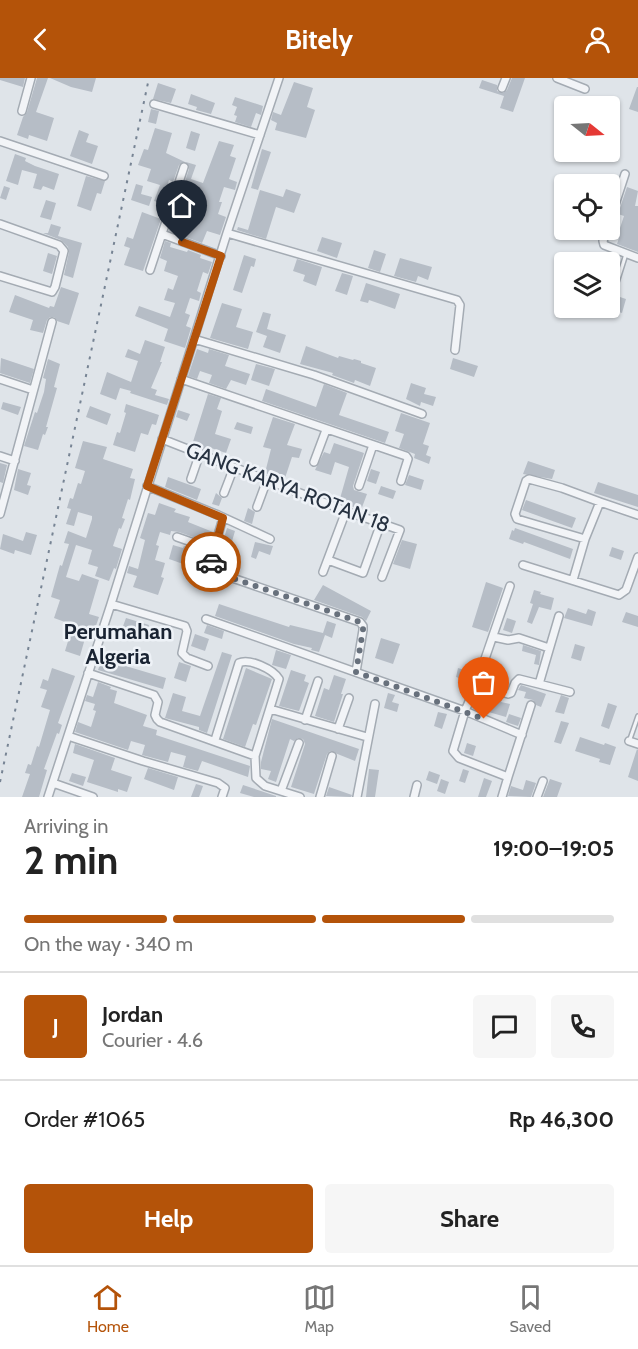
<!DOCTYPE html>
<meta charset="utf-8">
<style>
body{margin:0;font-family:Cabin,sans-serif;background:#f6f6f6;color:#222;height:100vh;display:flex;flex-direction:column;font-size:22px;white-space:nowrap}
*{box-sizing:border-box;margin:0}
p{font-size:20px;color:#767676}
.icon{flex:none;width:33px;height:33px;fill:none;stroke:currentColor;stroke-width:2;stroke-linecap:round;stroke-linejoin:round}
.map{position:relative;height:719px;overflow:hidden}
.drawer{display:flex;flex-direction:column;background:#fff;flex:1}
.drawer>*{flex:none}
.needle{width:39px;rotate:108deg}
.buttons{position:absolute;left:554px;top:18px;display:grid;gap:12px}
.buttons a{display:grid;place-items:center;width:66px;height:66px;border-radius:6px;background:#fff;box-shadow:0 2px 4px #0004;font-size:30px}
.pin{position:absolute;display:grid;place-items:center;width:51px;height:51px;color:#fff;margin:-62px -26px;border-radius:50% 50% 50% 0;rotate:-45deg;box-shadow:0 0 6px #0007}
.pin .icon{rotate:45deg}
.courier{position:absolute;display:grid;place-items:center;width:60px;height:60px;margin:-30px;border:4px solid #b45309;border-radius:50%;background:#fff;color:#222;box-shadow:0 2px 8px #0007}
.headline em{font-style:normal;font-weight:800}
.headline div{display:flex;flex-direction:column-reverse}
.headline{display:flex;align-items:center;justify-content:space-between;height:102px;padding:0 24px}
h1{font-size:39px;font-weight:800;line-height:45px}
.bar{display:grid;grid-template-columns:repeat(4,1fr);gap:9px 6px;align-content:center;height:72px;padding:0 24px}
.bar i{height:8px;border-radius:4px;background:#e0e0e0}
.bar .active{background:#b45309}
.bar p{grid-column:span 4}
.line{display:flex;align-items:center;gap:15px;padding:0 24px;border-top:2px solid #e0e0e0}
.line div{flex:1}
.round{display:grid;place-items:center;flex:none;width:63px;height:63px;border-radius:6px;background:#f6f6f6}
.action{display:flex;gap:12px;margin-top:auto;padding:12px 24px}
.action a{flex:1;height:69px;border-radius:6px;background:#b45309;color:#fff;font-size:24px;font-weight:800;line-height:69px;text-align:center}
.action a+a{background:#f6f6f6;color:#222}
header{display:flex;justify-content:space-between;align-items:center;height:78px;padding:0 24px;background:#b45309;color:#fff;font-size:27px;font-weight:800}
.menu{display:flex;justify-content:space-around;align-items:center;height:84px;border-top:2px solid #e0e0e0;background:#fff;font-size:16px;color:#767676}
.menu a{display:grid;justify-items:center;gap:3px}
.menu .active{color:#b45309}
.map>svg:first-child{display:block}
</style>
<header><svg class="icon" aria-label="back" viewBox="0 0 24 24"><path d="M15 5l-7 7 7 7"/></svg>Bitely<svg class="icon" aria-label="person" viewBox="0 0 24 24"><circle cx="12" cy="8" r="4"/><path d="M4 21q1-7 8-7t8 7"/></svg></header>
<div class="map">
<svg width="638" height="719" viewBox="0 0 638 719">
<rect width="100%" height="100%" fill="#dfe4e9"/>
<!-- building -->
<path fill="#b6bdc6" d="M0 0H25L23 9 0 2Z
M37 0H48L36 34 54 40 47 63 29 57 28 61 17 57 23 39 27 34Z
M50 0H96L92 14 71 9Z
M512 0H525L513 34 500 30 504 18 479 10 482 2 497 7V13L503 15 507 12Z
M294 4 313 10 307 29 315 32 306 60 275 52 277 45 271 42 273 34 281 37Z
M158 5 176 11 171 25 153 21Z
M637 9H638V34L629 31Z
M191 16 215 25 211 36 196 32 197 29 188 26Z
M575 18 583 21 580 28H571Z
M235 19 263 28 261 37 256 35 251 49 235 44 237 38 234 37 237 29 232 27Z
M151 31 159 33 156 46 148 44Z
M155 50 172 55 166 75 185 84 179 87 173 104 169 102 162 125 154 123 160 107 147 103 151 91 138 87 144 71 148 72Z
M79 52 89 56 86 64 98 68 92 86 70 78Z
M191 53 200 56 195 73 186 70Z
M219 63 234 67 230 78 236 80 229 101 237 104 235 112 224 109 219 124H222L218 136 226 139 220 157 207 153 202 165 169 153 189 91 186 84 196 87 191 101 203 105Z
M262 71 271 74 258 112 251 110Z
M15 76 26 80 25 83 35 88 59 96 54 112 43 108 41 112 33 110 37 96 22 92 18 107 6 103Z
M86 98 105 103 101 116 97 115 91 133 77 128Z
M136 106 143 108 141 116 152 119 149 128 131 122Z
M4 108 10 110 6 122 0 120Z
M627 109 638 113 635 128H638V174L617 166 620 157 618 156 624 138 618 136Z
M286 111 301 116 294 135 276 129 266 161 237 152 238 149 248 152 260 112 283 119Z
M46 122 56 125 51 142 40 139Z
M142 134 161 141 143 193 124 187 130 170 124 168 127 159 133 161Z
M51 146 61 149 58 158 82 165 73 200 64 197 69 174 68 169 61 162 43 155H48Z
M322 159 342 165 337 180 317 173Z
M165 163 171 165 170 169 187 174 188 172 201 177 200 180 212 184 208 196 203 194 197 213 201 215 199 223 190 220 185 235 190 237 186 248 191 250 185 270 164 263 168 251 135 238 139 228 170 239 175 225 164 222 168 210 173 212 178 198 164 193 167 183 160 180Z
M374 172 386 176 380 194 368 190Z
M602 174 619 179 615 188 609 184 599 183Z
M48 175 57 178 52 196 43 193Z
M244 177 256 181 254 189 251 188 242 215 233 212Z
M400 180 432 189 428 202 418 198 416 204 394 198Z
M297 181 322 189 316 208 303 203 305 197 293 193Z
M342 195 353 198 347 217 335 213Z
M366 205 400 216 395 231 369 222 368 225 360 223Z
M61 209 79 215 69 247 57 243 54 239H50L47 242 43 255 30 252 33 242 9 234 15 217 49 230 50 228 54 229Z
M617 218 626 221 622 235 610 231Z
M222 225 242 231 236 249 253 254 248 271 210 260Z
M263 234 271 236 267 251 286 257 280 275 263 269 267 258 256 254Z
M145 262 165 269 160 284H162L151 310 157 312 155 317 169 321 167 327 130 315 131 313 120 310 116 322 100 316 107 294 131 304 138 283 125 279 128 271 140 276Z
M306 268 338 280 339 278 353 282 354 281 361 283V285L376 290 370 308 355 302 354 305 332 297 333 295 300 286Z
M197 271 208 275 209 271 229 277 225 288 250 296 246 307 231 302 226 311 209 305 212 297 200 293 197 301 188 298Z
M1 280 34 291 30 305 0 295Z
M453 280 478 288 474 299 450 291Z
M48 281 60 286 54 309 57 310 46 349H48L45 357 43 356 38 372 24 368 35 334 37 335 44 314 46 301 43 300Z
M256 286 275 291 269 308 251 302Z
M411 305 426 310 424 316 436 319 433 328 421 324 420 328 406 321Z
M324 306 347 315 339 337 389 354 385 365 262 323 266 311 316 329Z
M208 316 221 320 217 331 222 333 215 356 231 361 226 375 208 369 207 372 192 367Z
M3 324 21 329 18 337 1 331Z
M126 326 159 337 156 347 152 346 148 357 141 355 135 374 113 367 117 354 120 355 126 335 124 334Z
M90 328 111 336 107 347 86 339Z
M178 332 190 336 187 343 176 339Z
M401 335 430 345 423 366 429 368 426 377 431 379 429 386 414 380 415 376 399 370 404 356 395 353Z
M273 339 295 346 287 367 302 371 299 380 292 379 284 403 265 395 271 371 263 369Z
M237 344 253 349 251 356 234 351Z
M83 363 107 369 103 381 133 391 130 400 135 401 130 422 128 421 122 440 125 441 121 451 119 450 113 468 122 471 116 491 114 490 109 503 95 498 98 489 88 486 92 472 76 467 66 499 79 503 82 496 99 502 89 536 99 539 92 559 86 557 80 578 65 573 73 547 54 540 60 522 51 519 60 487 62 488 69 466 64 465 68 453 86 460 92 441V438L78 434 74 448 66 446 71 431 67 430 70 420 73 421 78 405 81 406 85 393 75 390Z
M334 365 364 375 353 408 354 412 367 416 361 432 339 424 349 389 335 384 331 397 315 392 324 374 330 376Z
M528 383 555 392 552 401 523 396Z
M0 385 7 387 3 405 0 404Z
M18 391 31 395 27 407 31 408 28 417 14 412Z
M371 391 380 394 376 406 367 403Z
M409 397 424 402 421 412 405 407Z
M168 399 201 411 197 422 165 409Z
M598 404 638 417V429L594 415Z
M381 408 396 413 393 421 378 416Z
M216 415 222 420 219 428 212 426Z
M526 422 576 440 572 450 522 432Z
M159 425 176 431 174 434 190 439 188 444 213 454 210 465 179 454 171 453 170 457 160 454 156 467 159 468 155 482 165 485 161 499 164 500 158 517 133 509 137 498 127 495 129 488 138 491 145 462 140 460 148 435 155 437Z
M248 430 255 434 252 446 244 443Z
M227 450 235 453 230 470 222 467Z
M515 450 573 471 570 481 524 464 523 466 509 461 512 452 514 453Z
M26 454 37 457 31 477 15 472 14 476 0 471 3 456 23 463Z
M402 462 417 466 410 491 393 486Z
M255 464 273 468 270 477 259 473 256 481 251 479Z
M173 467 183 470 184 468 192 470 186 487 169 481Z
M612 469 624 473 621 482 609 478Z
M486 504 503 510 488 554 472 549Z
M323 507 371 533 366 543 362 539 314 522Z
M534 512 541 514 540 516 554 520 551 532 539 529 532 546 527 544 533 526 530 525Z
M219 526 289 549 290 547 323 555 327 543 336 546 332 560 325 557 319 574 311 572 312 570 294 566 215 538Z
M568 530 586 536 588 531 596 534 592 548 564 540Z
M626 534 638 538V549L622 544Z
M126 540 149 547 145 559 122 551Z
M507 540 516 543 512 555 503 552Z
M207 547 224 553 222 561 204 555Z
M195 556 209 561 205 573 191 568Z
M381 560 400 566 393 586 375 580Z
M575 566 585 569 581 583 571 580Z
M523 567 541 573 539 587 534 586 536 577 522 573Z
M276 572 291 577 286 591 272 587Z
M222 574 232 577 207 655 199 652V649L165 640 173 615 186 619 182 633 200 638Z
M102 581 166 600 163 611 98 592Z
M179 584 191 588 186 604 174 600Z
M488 588 497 591 492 605 484 602Z
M52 590 75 598 58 645 62 647 59 656 57 655 44 691 47 692 39 719H22L30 696 25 695 28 686 31 687 37 668 39 669 50 632 41 629 47 612 40 610 43 601 48 603Z
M246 590 272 601 256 647 253 646 245 669 223 661Z
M458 590 474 595 471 604 456 599Z
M291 592 306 597 304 603 309 605 299 633 279 628Z
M334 597 346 601 341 616H343L334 644 315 638 324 610 329 612Z
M98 604 111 609 110 611 117 613 114 625 147 637 143 648 157 652 156 657 250 688 248 699 202 683 198 693 183 689 186 678 171 674 168 684 142 677 145 667 131 663 128 672 75 654 78 644 91 649 96 633 93 632 95 626 85 623 87 617 93 619Z
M521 607 546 616 541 629 536 627 533 622 524 620 526 614 518 612Z
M388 615 395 617 392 624 399 626 397 634 384 630Z
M479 615 502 622 501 624 510 626 506 639 485 633 484 635 472 630Z
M561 617 569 620 564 636 555 634Z
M608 625 617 628 609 651 601 648Z
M438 634 447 636 442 651 434 648Z
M509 636 521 640 518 648 506 644Z
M272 641 359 671 355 683 330 673 327 676 314 716 291 709 305 666 303 661 298 660 294 663 290 661 276 704 268 701 271 693 261 691V684Z
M561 643 569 645 561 666 554 664Z
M580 659 604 667 605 665 616 669 610 687 599 684 600 681 575 673Z
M467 665 476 668 473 678 464 675Z
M75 666 115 680 111 692 132 699 127 714 118 711V714L87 704 94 682 73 675Z
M637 671 638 672V703L628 699Z
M148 690 178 699 174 712 144 701Z
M369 691 379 692 375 719H366Z
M463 691 469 693 465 705 459 703Z
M429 693 440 697 437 706 426 702Z
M72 695 86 699 83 708 69 703Z
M484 700 492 703 486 719H478Z
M441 701 449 704 445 716 437 713Z
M550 701 562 705 557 719H543Z
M526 702 536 705 531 719 508 718 511 708 523 712Z
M196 706 203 708 199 719H191Z
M243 707 276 718V719H254L240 715Z
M329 709 352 717 351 719 326 718Z"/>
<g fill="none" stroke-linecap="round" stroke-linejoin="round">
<defs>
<path id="lane" d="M612 220 626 176
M630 661 638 638"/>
<path id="street" d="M557 0 585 11
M502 10 506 0
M154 26 260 57
M22 33 31 0
M0 63 104 98
M609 145 625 96
M0 146 59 167 64 173 55 209 52 214 0 198
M607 152 603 163 604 167 638 180
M227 155 457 222 460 227 455 272
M162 156 221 178
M150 192 184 89
M194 261 314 297 422 336
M0 301 33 312
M181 301 406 378 408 381 401 403
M162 361 346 433 400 452 382 499
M0 378 15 383
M314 384 326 352
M191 401 200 375
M147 408 218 437 270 461
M359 408 373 367
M224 415 234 389
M600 424 562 410 529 401 526 403 515 436 517 441 585 461 600 424 638 437
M257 429 267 402
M0 436 52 244
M223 440 211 481 212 491 218 495 360 544 363 548V552L356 594
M177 459 214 472
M328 482 363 495 381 445
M523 487 619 517 626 512 638 479
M323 494 346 433
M573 502 585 461
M111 526 185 548 187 553 182 575 187 580 208 588
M206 541 465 633 522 657
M494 559 508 562 519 560 549 570
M88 595 154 617 158 624 155 637 157 641 160 644 255 678
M539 606 570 614
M476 607 508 616 511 615 515 605 519 601 539 606 559 538
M270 631 367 659
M305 642 318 603
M338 651 349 620
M68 658 143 683 218 705 225 710 222 719
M215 662 239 585C249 580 273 591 279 601L255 678 256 700 265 708 300 719
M629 663 638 666
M508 699 531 627
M53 705 93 719
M281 713 299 665
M48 719 111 526 227 155 279 0
M320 719 332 678
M357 719 375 626
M414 719 417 707
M502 719 508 699 459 680 453 673 465 633 476 607 510 508
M537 719 543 703"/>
</defs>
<!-- lane casing -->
<use href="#lane" stroke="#a4abb3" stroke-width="6"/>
<!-- street casing -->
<use href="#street" stroke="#a4abb3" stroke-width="10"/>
<!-- lane -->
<use href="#lane" stroke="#f2f4f7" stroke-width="3"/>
<!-- street -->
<use href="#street" stroke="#f2f4f7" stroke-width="7"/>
<!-- rail -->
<path stroke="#778494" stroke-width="2" stroke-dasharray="3 6" stroke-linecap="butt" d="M0 704 149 0"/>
</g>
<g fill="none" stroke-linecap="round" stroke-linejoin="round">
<!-- done -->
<path stroke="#67707c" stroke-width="6" stroke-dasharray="0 10.8" d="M211 484 212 491 218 495 360 544 363 548V552L356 594 484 641"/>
<!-- route -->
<path stroke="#b45309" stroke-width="8" d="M182 164 221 178 147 408 223 440 211 484"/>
</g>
<g text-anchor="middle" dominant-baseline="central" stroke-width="5" stroke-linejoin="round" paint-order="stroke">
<!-- street labels -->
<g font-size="21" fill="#273241" stroke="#eef2f7">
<text transform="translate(288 409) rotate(21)">GANG KARYA ROTAN 18</text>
</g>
<!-- neighbourhood labels -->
<g font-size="22" font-weight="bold" fill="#192332" stroke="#eef2f7">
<text x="118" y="553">Perumahan<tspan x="118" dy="25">Algeria</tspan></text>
</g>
</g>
</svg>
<div class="buttons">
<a><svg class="needle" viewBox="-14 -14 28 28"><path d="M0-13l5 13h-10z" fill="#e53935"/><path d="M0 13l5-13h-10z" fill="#767676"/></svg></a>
<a><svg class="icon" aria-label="locate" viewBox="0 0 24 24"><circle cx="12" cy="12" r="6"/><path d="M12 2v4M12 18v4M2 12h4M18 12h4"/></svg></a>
<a><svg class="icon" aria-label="layers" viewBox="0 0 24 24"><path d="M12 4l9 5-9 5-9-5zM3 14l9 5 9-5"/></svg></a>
</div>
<div class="pin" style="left:484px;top:641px;background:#ea580c"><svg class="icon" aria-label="bag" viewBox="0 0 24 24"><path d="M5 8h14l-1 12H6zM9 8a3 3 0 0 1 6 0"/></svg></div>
<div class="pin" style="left:182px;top:164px;background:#1f2937"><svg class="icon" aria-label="home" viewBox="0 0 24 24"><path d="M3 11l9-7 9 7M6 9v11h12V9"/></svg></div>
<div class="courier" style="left:211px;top:484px"><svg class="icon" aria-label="car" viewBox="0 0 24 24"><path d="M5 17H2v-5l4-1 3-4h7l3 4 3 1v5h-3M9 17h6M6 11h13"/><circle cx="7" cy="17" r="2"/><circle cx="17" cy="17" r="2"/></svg></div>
</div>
<section class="drawer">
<div class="headline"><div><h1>2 min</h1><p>Arriving in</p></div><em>19:00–19:05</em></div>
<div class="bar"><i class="active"></i><i class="active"></i><i class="active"></i><i></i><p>On the way · 340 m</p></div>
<div class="line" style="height:108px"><b class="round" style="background:#b45309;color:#fff">J</b><div><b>Jordan</b><p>Courier · 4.6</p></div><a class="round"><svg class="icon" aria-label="chat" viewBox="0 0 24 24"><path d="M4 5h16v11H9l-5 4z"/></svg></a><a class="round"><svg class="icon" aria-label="phone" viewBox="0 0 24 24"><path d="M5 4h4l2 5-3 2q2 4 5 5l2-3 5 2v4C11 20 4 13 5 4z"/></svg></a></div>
<div class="line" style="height:78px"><div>Order #1065</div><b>Rp 46,300</b></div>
<div class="action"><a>Help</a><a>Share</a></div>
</section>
<nav class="menu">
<a class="active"><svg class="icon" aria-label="home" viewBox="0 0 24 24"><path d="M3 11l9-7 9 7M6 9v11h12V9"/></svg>Home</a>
<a><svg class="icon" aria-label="map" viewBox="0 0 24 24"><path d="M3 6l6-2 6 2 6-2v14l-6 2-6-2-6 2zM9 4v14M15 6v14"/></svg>Map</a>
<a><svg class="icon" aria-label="saved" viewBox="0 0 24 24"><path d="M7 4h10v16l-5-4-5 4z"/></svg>Saved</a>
</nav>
